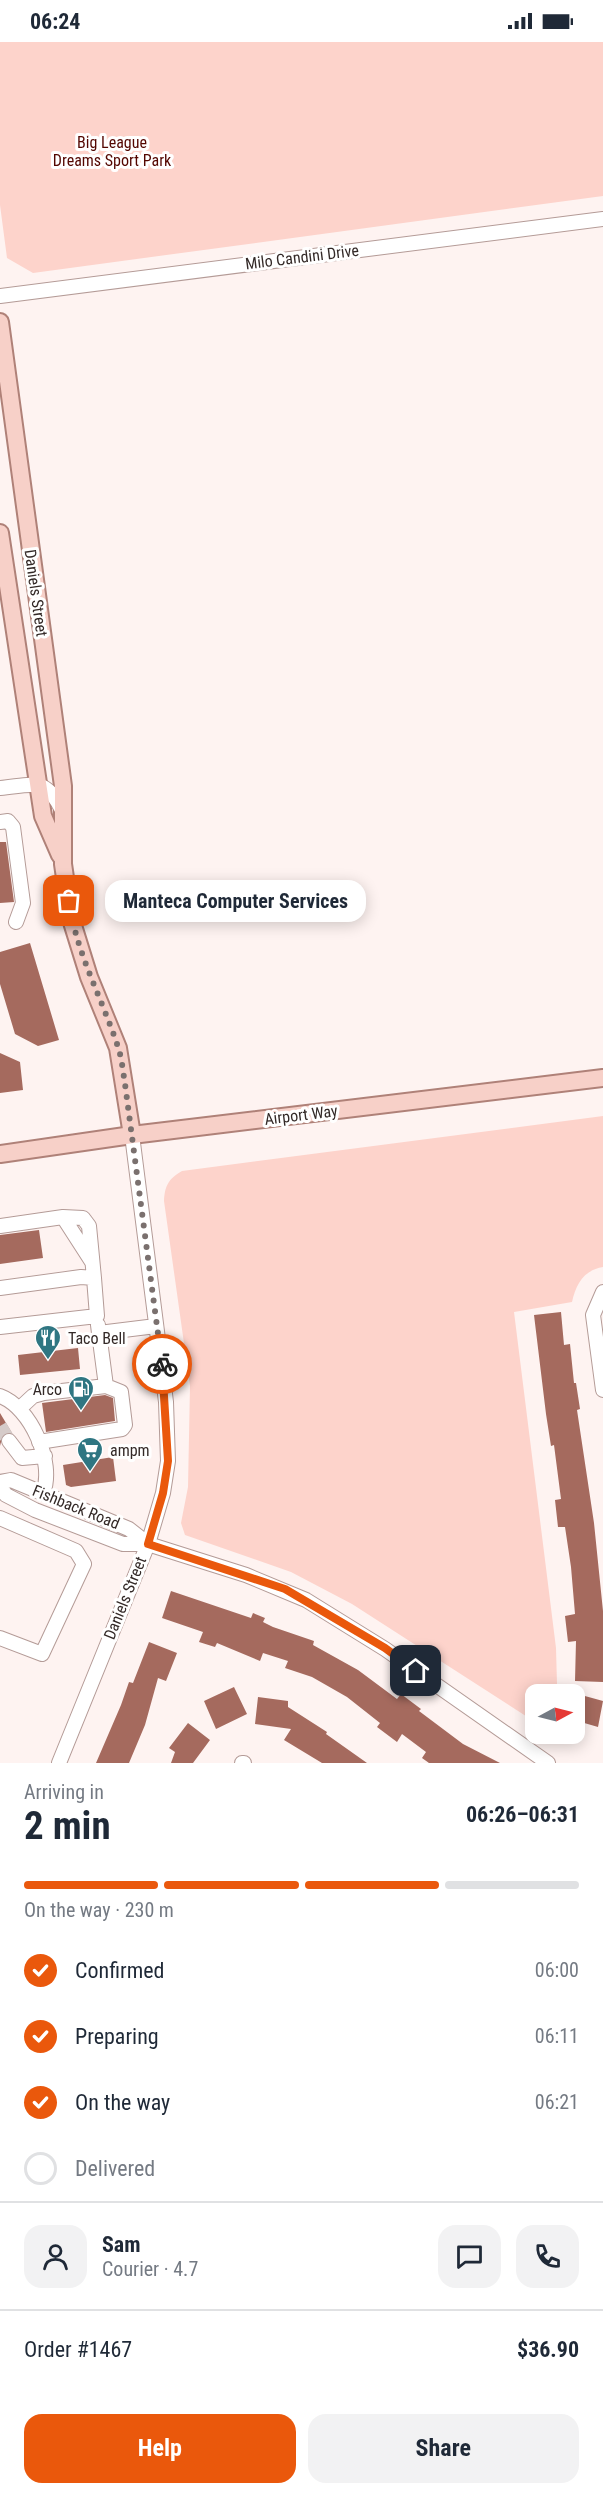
<!DOCTYPE html>
<meta charset="utf-8">
<style>
body{margin:0;font-family:"Roboto Condensed",sans-serif;background:#f2f2f3;color:#1f2937;height:100vh;display:flex;flex-direction:column;font-size:22px;white-space:nowrap}
*{box-sizing:border-box;margin:0}
p{font-size:20px;color:#747a83}
.icon{flex:none;width:33px;height:33px;fill:none;stroke:currentColor;stroke-width:2;stroke-linecap:round;stroke-linejoin:round}
.map{position:relative;height:1721px;overflow:hidden}
.side{display:flex;flex-direction:column;background:#fff;flex:1}
.side>*{flex:none}
.needle{width:39px;rotate:83deg}
.controls{position:absolute;left:525px;top:1642px;display:grid;gap:12px}
.controls a{display:grid;place-items:center;width:60px;height:60px;border-radius:12px;background:#fff;box-shadow:0 3px 15px #0003;font-size:30px}
.pin{position:absolute;display:grid;place-items:center;width:51px;height:51px;color:#fff;margin:-26px;border-radius:12px;box-shadow:0 3px 9px #0006}
.courier{position:absolute;display:grid;place-items:center;width:60px;height:60px;margin:-30px;border:4px solid #ea580c;border-radius:50%;background:#fff;color:#222;box-shadow:0 2px 8px #0007}
.bubble{position:absolute;height:42px;border-radius:18px;background:#fff;box-shadow:0 3px 15px #0003;font-size:20px;font-weight:700;line-height:42px;text-align:center}
.summary em{font-style:normal;font-weight:700}
.summary div{display:flex;flex-direction:column-reverse}
.summary{display:flex;align-items:center;justify-content:space-between;height:102px;padding:0 24px}
h1{font-size:39px;font-weight:700;line-height:45px}
.bar{display:grid;grid-template-columns:repeat(4,1fr);gap:9px 6px;align-content:center;height:72px;padding:0 24px}
.bar i{height:8px;border-radius:4px;background:#e0e1e3}
.bar .current{background:#ea580c}
.bar p{grid-column:span 4}
.line{display:flex;align-items:center;gap:15px;padding:0 24px;border-top:2px solid #e0e1e3}
.line div{flex:1}
.round{display:grid;place-items:center;flex:none;width:63px;height:63px;border-radius:18px;background:#f2f2f3}
ol{padding:0 24px;list-style:none}
li{display:flex;align-items:center;gap:18px;height:66px}
li p{margin-inline-start:auto}
li .icon{padding:6px;border-radius:50%;background:#ea580c;color:#fff;stroke-width:4}
li:last-child{color:#747a83}
li i{width:33px;height:33px;border:3px solid #e0e1e3;border-radius:50%}
.cta{display:flex;gap:12px;margin-top:auto;padding:12px 24px}
.cta a{flex:1;height:69px;border-radius:18px;background:#ea580c;color:#fff;font-size:24px;font-weight:700;line-height:69px;text-align:center}
.cta a+a{background:#f2f2f3;color:#1f2937}
.status{display:flex;justify-content:space-between;align-items:center;height:42px;padding:0 30px;background:#fff;direction:ltr}
.status svg{height:16px;fill:currentColor}
.map>svg:first-child{display:block}
</style>
<div class="status"><b>06:24</b><svg viewBox="0 0 49 12"><path d="M0 12V9h3v3zM5 12V6h3v6zM10 12V3h3v9zM15 12V0h3v12zM26 1h20v11H26zM47 4h2v5h-2z"/></svg></div>
<div class="map">
<svg width="603" height="1721" viewBox="0 0 603 1721">
<rect width="100%" height="100%" fill="#fef3f1"/>
<!-- green -->
<path fill="#fdd3cb" d="M0 0H603V154L33 231 7 216 0 163Z
M603 1074V1225C584 1228 576 1242 572 1260L514 1270 556 1606 557 1642 550 1653H536L535 1673 532 1678 352 1562 291 1530 185 1493 181 1481 188 1445 190 1344 164 1159C165 1144 168 1137 182 1129Z"/>
<!-- building -->
<path fill="#a56a5e" d="M0 800H6L14 860 0 861Z
M30 901 59 998 38 1004 15 992 0 942V910Z
M0 1011 20 1020 23 1048 0 1051Z
M39 1188 43 1216 0 1222V1193Z
M561 1270 564 1303 570 1302 574 1341H576L580 1367 577 1368 594 1481 603 1569V1640L575 1639 576 1599 568 1600 565 1574 575 1572 571 1525 565 1485H558L555 1458 561 1457 554 1403 551 1404 546 1372 534 1273Z
M78 1306 80 1327 20 1333 18 1313Z
M105 1353 113 1356 115 1379 46 1390 42 1361Z
M0 1371 12 1391 3 1392 0 1404Z
M113 1415 116 1439 71 1445 66 1443 63 1423Z
M171 1549 251 1576 253 1571 265 1576 263 1580 273 1585 314 1599 313 1603 358 1628 397 1657 401 1652 421 1667 419 1669 463 1702 500 1721H429L422 1716 426 1710 402 1692 397 1700 377 1685 380 1681 347 1655 312 1635 285 1626 288 1619 263 1611 260 1619 217 1601 215 1605 199 1600 203 1590 162 1576Z
M149 1600 177 1611 166 1639 158 1636 145 1683 129 1721H96L121 1663 129 1640 133 1641Z
M234 1645 247 1672 216 1687 204 1659Z
M574 1651 603 1659 598 1685 574 1678Z
M258 1655 288 1659V1665L327 1690 326 1692 367 1721H322L284 1698 291 1687 255 1682Z
M188 1681 210 1698 193 1721H171L175 1710 169 1706Z"/>
<g fill="none" stroke-linecap="round" stroke-linejoin="round">
<!-- minor-tunnel -->
<path stroke="#d5cbc9" stroke-width="14" stroke-dasharray="14 7" stroke-linecap="butt" d="M0 1384 9 1399"/>
<defs>
<path id="minor" d="M0 254 603 177
M0 746C33 743 45 734 62 768
M0 780 8 779 13 785 23 861 16 880
M63 1175 92 1220
M0 1184 63 1175 83 1176 89 1184 94 1236
M0 1246 81 1235 94 1236 97 1274 0 1285
M603 1250 593 1273 603 1348
M98 1283 99 1291 156 1284
M0 1354C31 1365 55 1421 43 1451
M19 1367 33 1354 44 1351 106 1344
M9 1399 22 1416 45 1414
M39 1400 122 1387 125 1383 121 1350 106 1344 99 1291
M0 1440 11 1438 129 1487 148 1502
M0 1445 6 1453 35 1468 123 1502H148L246 1533 306 1558 385 1607 548 1721
M0 1476 76 1509 84 1522 42 1612 0 1596
M59 1721 148 1502 163 1451 168 1419 166 1360 132 1093
M242 1721H244"/>
<path id="major" d="M0 280 63 744V822L71 877 89 935 118 1006 132 1093
M0 491 43 774 60 813
M0 1112 132 1093 603 1036"/>
</defs>
<!-- minor casing -->
<use href="#minor" stroke="#b49b97" stroke-width="16"/>
<!-- major casing -->
<use href="#major" stroke="#af8178" stroke-width="20"/>
<!-- minor -->
<use href="#minor" stroke="#fff" stroke-width="14"/>
<!-- major -->
<use href="#major" stroke="#f7d0c8" stroke-width="16"/>
</g>
<g fill="none" stroke-linecap="round" stroke-linejoin="round">
<!-- done -->
<path stroke="#7a706e" stroke-width="6" stroke-dasharray="0 10.8" d="M69 859C76 911 102 956 118 1005 122 1017 123 1030 125 1042L162 1322"/>
<!-- route -->
<path stroke="#ea580c" stroke-width="8" d="M162 1322 168 1419 163 1451 148 1502 285 1547 385 1606 416 1629"/>
</g>
<!-- icons -->
<defs>
<symbol id="restaurant-pin" viewBox="-11 -11 22 30"><path d="M0 17L-7.5 6A9.5 9.5 0 1 1 7.5 6Z" fill="#2f7682" stroke="#fff"/><path d="M-5-6h1v4h1v-4h1v4h1v-4h1v5L-1.5 .5V6h-2V.5L-5-1ZM5-6V6H3V1.5H1.5Q1.5-4 5-6Z" fill="#fff"/></symbol>
<symbol id="fuel-pin" viewBox="-11 -11 22 30"><path d="M0 17L-7.5 6A9.5 9.5 0 1 1 7.5 6Z" fill="#2f7682" stroke="#fff"/><path d="M-5.5-6h7V0h2V4h1.3V-2.5L3-4.5l.8-.8L6-3V5H2.5V1h-1V6h-7ZM-4.2-4.7v3.2H.2V-4.7Z" fill="#fff"/></symbol>
<symbol id="supermarket-pin" viewBox="-11 -11 22 30"><path d="M0 17L-7.5 6A9.5 9.5 0 1 1 7.5 6Z" fill="#2f7682" stroke="#fff"/><path d="M-6-5.5h2.5l.6 2H6L4.5 2H-2.5L-4.4-4H-6ZM-1.5 3.2a1.3 1.3 0 1 0 .1 0ZM3 3.2a1.3 1.3 0 1 0 .1 0Z" fill="#fff"/></symbol>
</defs>
<g fill-rule="evenodd">
<use href="#restaurant-pin" x="33" y="1281" width="30" height="40"/>
<use href="#fuel-pin" x="66" y="1332" width="30" height="40"/>
<use href="#supermarket-pin" x="75" y="1393" width="30" height="40"/>
</g>
<g text-anchor="middle" dominant-baseline="central" stroke-width="6" stroke-linejoin="round" paint-order="stroke">
<!-- park labels -->
<g font-size="16" fill="#530600" stroke="#fff">
<text x="112" y="100">Big League<tspan x="112" dy="18">Dreams Sport Park</tspan></text>
</g>
<!-- street labels -->
<g font-size="16" fill="#332927" stroke="#fff">
<text transform="translate(302 215) rotate(-7)">Milo Candini Drive</text>
<text transform="translate(36 551) rotate(82)">Daniels Street</text>
<text transform="translate(301 1073) rotate(-7)">Airport Way</text>
<text transform="translate(76 1465) rotate(22)">Fishback Road</text>
<text transform="translate(125 1556) rotate(-68)">Daniels Street</text>
</g>
<!-- poi labels -->
<g font-size="16" fill="#332927" stroke="#fff" text-anchor="start">
<text x="68" y="1296">Taco Bell</text>
<text x="62" y="1347" text-anchor="end">Arco</text>
<text x="110" y="1408">ampm</text>
</g>
</g>
</svg>
<div class="controls">
<a><svg class="needle" viewBox="-14 -14 28 28"><path d="M0-13l5 13h-10z" fill="#e53935"/><path d="M0 13l5-13h-10z" fill="#747a83"/></svg></a>
</div>
<div class="pin" style="left:69px;top:859px;background:#ea580c"><svg class="icon" aria-label="bag" viewBox="0 0 24 24"><path d="M5 8h14l-1 12H6zM9 8a3 3 0 0 1 6 0"/></svg></div>
<div class="pin" style="left:416px;top:1629px;background:#1f2937"><svg class="icon" aria-label="home" viewBox="0 0 24 24"><path d="M3 11l9-7 9 7M6 9v11h12V9"/></svg></div>
<div class="courier" style="left:162px;top:1322px"><svg class="icon" aria-label="bike" viewBox="0 0 24 24"><circle cx="6" cy="16" r="4"/><circle cx="18" cy="16" r="4"/><path d="M6 16l4-8h5l3 8M10 8l3 8H6M13 5h3"/></svg></div>
<div class="bubble" style="left:105px;top:838px;width:261px">Manteca Computer Services</div>
</div>
<section class="side">
<div class="summary"><div><h1>2 min</h1><p>Arriving in</p></div><em>06:26–06:31</em></div>
<div class="bar"><i class="current"></i><i class="current"></i><i class="current"></i><i></i><p>On the way · 230 m</p></div>
<ol>
<li><svg class="icon" aria-label="check" viewBox="0 0 24 24"><path d="M5 12l5 5 9-10"/></svg>Confirmed<p>06:00</p></li>
<li><svg class="icon" aria-label="check" viewBox="0 0 24 24"><path d="M5 12l5 5 9-10"/></svg>Preparing<p>06:11</p></li>
<li><svg class="icon" aria-label="check" viewBox="0 0 24 24"><path d="M5 12l5 5 9-10"/></svg>On the way<p>06:21</p></li>
<li><i></i>Delivered</li>
</ol>
<div class="line" style="height:108px"><a class="round"><svg class="icon" aria-label="person" viewBox="0 0 24 24"><circle cx="12" cy="8" r="4"/><path d="M4 21q1-7 8-7t8 7"/></svg></a><div><b>Sam</b><p>Courier · 4.7</p></div><a class="round"><svg class="icon" aria-label="chat" viewBox="0 0 24 24"><path d="M4 5h16v11H9l-5 4z"/></svg></a><a class="round"><svg class="icon" aria-label="phone" viewBox="0 0 24 24"><path d="M5 4h4l2 5-3 2q2 4 5 5l2-3 5 2v4C11 20 4 13 5 4z"/></svg></a></div>
<div class="line" style="height:78px"><div>Order #1467</div><b>$36.90</b></div>
<div class="cta"><a>Help</a><a>Share</a></div>
</section>
